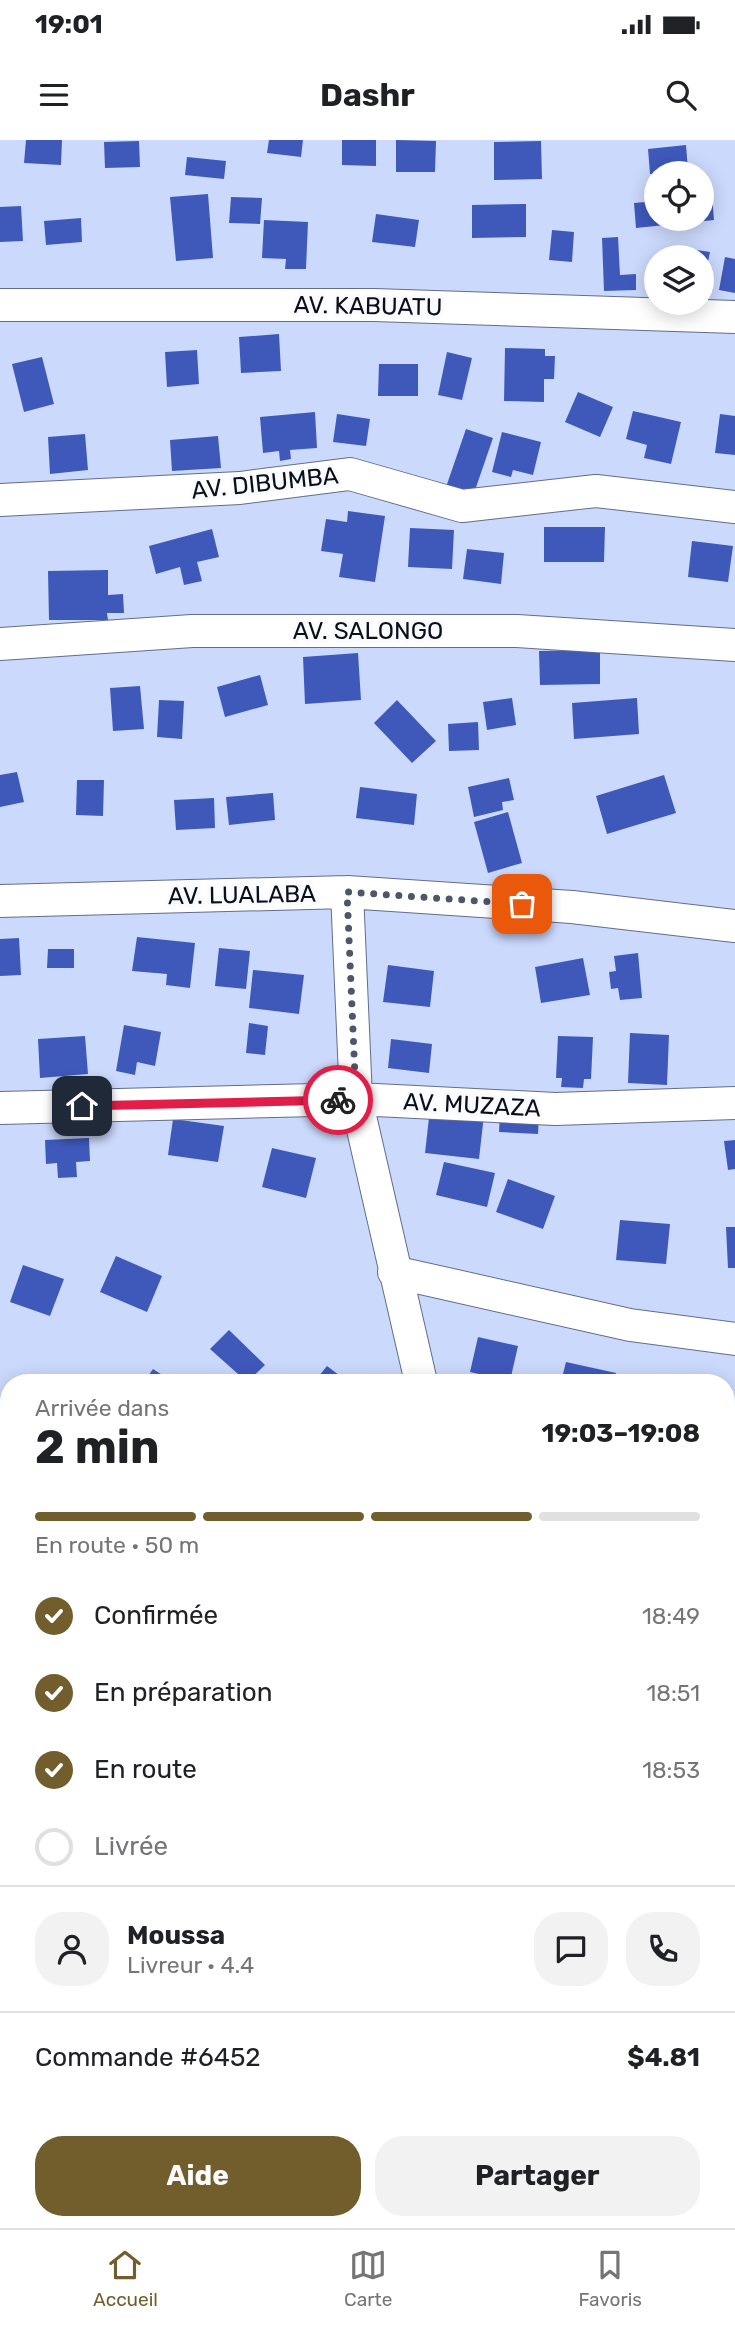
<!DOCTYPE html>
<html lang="fr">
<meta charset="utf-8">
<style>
body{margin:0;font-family:Rubik,sans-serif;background:#f2f2f2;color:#202124;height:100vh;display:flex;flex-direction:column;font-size:26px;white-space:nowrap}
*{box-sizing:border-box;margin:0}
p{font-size:23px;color:#757577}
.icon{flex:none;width:38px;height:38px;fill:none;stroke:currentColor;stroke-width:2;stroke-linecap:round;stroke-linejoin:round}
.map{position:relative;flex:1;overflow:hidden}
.panel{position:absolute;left:0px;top:1234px;width:735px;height:856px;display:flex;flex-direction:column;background:#fff;border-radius:28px 28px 0 0;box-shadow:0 4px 18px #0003}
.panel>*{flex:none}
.controls{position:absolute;left:644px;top:21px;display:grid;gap:14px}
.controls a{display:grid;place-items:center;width:70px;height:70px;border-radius:50%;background:#fff;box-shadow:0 4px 18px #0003;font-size:35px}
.pin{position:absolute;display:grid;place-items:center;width:60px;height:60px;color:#fff;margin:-30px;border-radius:14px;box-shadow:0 4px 10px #0006}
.courier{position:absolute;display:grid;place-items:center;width:70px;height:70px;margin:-35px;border:5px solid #e11d48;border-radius:50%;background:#fff;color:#222;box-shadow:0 2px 9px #0007}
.overview em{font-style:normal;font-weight:700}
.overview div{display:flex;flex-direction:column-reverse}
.overview{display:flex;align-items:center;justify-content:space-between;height:119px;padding:0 35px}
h1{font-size:46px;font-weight:700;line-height:52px}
.bar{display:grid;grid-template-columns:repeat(4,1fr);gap:10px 7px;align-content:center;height:84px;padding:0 35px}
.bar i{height:9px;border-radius:5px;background:#e0e0e0}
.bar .active{background:#715e2c}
.bar p{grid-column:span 4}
.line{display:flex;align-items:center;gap:18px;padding:0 35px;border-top:2px solid #e0e0e0}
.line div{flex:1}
.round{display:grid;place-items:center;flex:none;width:74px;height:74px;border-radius:28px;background:#f2f2f2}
ol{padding:0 35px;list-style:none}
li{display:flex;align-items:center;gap:21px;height:77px}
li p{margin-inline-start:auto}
li .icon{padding:7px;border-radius:50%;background:#715e2c;color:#fff;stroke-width:4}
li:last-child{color:#757577}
li i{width:38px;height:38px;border:4px solid #e0e0e0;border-radius:50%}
.primary-button{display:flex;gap:14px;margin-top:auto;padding:14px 35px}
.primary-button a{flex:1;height:80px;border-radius:28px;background:#715e2c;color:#fff;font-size:28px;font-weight:700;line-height:80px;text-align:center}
.primary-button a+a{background:#f2f2f2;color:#202124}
.status{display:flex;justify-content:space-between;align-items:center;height:49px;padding:0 35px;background:#fff;direction:ltr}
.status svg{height:19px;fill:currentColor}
header{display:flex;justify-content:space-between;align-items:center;height:91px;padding:0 35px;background:#fff;font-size:32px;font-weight:700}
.dock{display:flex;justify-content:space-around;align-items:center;height:98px;border-top:2px solid #e0e0e0;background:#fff;font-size:19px;color:#757577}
.dock a{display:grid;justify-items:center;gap:4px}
.dock .active{color:#715e2c}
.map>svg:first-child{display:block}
</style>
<div class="status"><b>19:01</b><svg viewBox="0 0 49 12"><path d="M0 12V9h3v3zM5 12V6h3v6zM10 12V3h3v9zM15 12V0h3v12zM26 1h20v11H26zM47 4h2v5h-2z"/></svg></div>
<header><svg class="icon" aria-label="menu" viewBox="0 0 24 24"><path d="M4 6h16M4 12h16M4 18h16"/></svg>Dashr<svg class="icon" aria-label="search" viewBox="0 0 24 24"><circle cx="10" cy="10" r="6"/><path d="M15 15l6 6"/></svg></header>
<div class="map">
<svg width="735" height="2088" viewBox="0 0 735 2088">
<rect width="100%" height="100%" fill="#cbd9fc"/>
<!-- building -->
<path fill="#3f59bb" d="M26 0H62L61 25 24 23Z
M269 0H303L301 17 267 13Z
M342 0H376V26L342 25Z
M396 0 436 1 435 32H396Z
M139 1 140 27 105 28 104 2Z
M541 1 542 39 494 40V2Z
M686 5 688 30 682 33 650 34 648 9Z
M187 17 226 21 224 39 185 35Z
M208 54 213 118 176 121 170 57Z
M712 55 714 80 636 88 634 63 656 61V79H702V56Z
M231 57 262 58 260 84 229 83Z
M526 64V97L472 98V65Z
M21 66 23 101 0 102V67Z
M376 74 419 80 415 107 372 102Z
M81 78 82 102 46 105 44 81Z
M264 80 308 82 306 129H285L286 119 262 118Z
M552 90 574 92 572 122 549 120Z
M618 97 620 135 636 134V150L604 151 602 98Z
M690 109 710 112 703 146 702 117H689Z
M725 117 735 119V153L719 150Z
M279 194 281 231 241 233 239 197Z
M505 208 545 209V216H555L554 239H544V262L504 261Z
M197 210 199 244 167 247 165 212Z
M447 212 472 218 462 260 438 255Z
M42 217 54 264 24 272 12 224Z
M379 224H418V256H378Z
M578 252 613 267 600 297 565 282Z
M633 271 681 282 671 324 644 318 647 305 626 299Z
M315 272 317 308 290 310 291 319 280 321 279 311 263 313 260 277Z
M337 274 370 279 366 306 333 302Z
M720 274 735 276V315L715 313Z
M466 289 493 298 472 359 445 350Z
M502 292 541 302 533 335 513 330 511 337 492 332Z
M85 294 88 330 50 334 48 297Z
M218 296 221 328 172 331 170 300Z
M348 371 385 376 375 442 339 437 343 414 321 411 326 379 347 382Z
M544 387H605L604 422H544Z
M410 388 454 390 452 429 408 427Z
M212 389 219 417 197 422 202 441 184 445 180 427 156 434 149 406Z
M692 401 733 406 728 442 688 437Z
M467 409 504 413 501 444 463 439Z
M108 430V455L123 454 124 473H107L108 480H49L48 431Z
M600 510V544L540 545 539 511Z
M358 513 361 560 305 564 303 517Z
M260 535 268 565 225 577 217 547Z
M140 546 144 589 113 591 110 548Z
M512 558 516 585 487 590 483 562Z
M637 558 639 594 574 599 572 563Z
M159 560 184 561 182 599 157 597Z
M397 560 436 601 412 623 374 583Z
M478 582 479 610 449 611 448 584Z
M17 632 24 662 0 667V635Z
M664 635 676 673 607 694 596 656Z
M509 638 514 660 502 662 503 670 474 677 468 647Z
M77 640H104L103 676 76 675Z
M360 647 417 654 414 685 356 678Z
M273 653 275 680 229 685 226 657Z
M214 658 215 688 176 690 174 660Z
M508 672 522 723 488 733 474 682Z
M137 797 195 803 190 848 166 845 167 834 132 831Z
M19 798 21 835 0 836V799Z
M219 808 250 811 246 849 215 846Z
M48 809H74V828H47Z
M638 813 642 858 620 860 618 848 611 849 609 832 616 831 614 816Z
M583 818 590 855 541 863 535 827Z
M388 825 434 831 430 867 383 862Z
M253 830 304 835 299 874 249 868Z
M249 883 268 886 265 915 246 913Z
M124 885 161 892 155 926 137 922 135 935 116 931Z
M630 893 669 895 667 945 628 943Z
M85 896 88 934 40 938 38 899Z
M558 896 593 897 591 939H584L583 948 561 947 562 938H556Z
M391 899 432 904 429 933 388 928Z
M430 969 484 975 479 1019 425 1013Z
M500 973 539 975 538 994 499 992Z
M173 979 224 986 218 1022 168 1015Z
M89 998 90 1021 76 1022 77 1037 58 1038 57 1023 46 1024 45 1000Z
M735 1000V1029L728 1030 724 1001Z
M272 1008 316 1018 306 1058 262 1047Z
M444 1022 495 1033 487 1067 436 1055Z
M508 1039 555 1056 543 1089 496 1072Z
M620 1080 670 1084 666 1124 616 1120Z
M726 1087H735V1128H728Z
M116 1116 162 1136 147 1172 100 1152Z
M23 1125 64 1139 50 1176 10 1162Z
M229 1190 265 1225 247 1242 210 1209Z
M478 1197 518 1206 510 1241 470 1232Z
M566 1222 616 1233 614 1242H561Z
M327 1226 348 1242H314Z
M153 1229 173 1242H144Z
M730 1310 735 1311V1339L729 1338Z
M0 1363 9 1370 6 1402 0 1396Z
M726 1837 735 1838 730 1873H726Z
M735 1932V1983L726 1984V1933Z
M726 2032H735V2070H726Z
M22 2081H57V2088H23Z
M444 2081H465L464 2088H443Z
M583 2081H603L604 2088H584Z"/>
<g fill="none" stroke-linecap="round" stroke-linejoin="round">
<defs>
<path id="street" d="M0 165H374L735 177
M0 360 240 348 350 334 462 366 596 351 735 367
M0 504 192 491H517L735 505
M347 752 356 959 421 1242
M0 761 347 752 572 767 735 786
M0 968 356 959 555 969 735 963
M394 1132 630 1185 735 1199
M726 1609 735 1615
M0 1890 9 1896
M726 1891H735
M0 1928 9 1927
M518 2088V2081"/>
</defs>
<!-- street casing -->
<use href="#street" stroke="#626d8c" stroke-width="34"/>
<!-- street -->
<use href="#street" stroke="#fff" stroke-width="32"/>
</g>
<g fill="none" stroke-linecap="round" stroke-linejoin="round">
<!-- done -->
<path stroke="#4e566a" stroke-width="7" stroke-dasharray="0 12.6" d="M338 960 356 959 347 752 522 764"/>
<!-- route -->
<path stroke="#e11d48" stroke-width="9" d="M82 966 338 960"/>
</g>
<g text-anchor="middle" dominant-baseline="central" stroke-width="7" stroke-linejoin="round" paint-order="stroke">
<!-- street labels -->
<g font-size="24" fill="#0b0f1b" stroke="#f9fbfe">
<text transform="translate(368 166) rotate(1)">AV. KABUATU</text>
<text transform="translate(265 343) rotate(-6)">AV. DIBUMBA</text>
<text x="368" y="491">AV. SALONGO</text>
<text transform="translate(242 755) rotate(-1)">AV. LUALABA</text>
<text transform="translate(472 965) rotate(3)">AV. MUZAZA</text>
</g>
</g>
</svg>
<div class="controls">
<a><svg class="icon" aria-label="locate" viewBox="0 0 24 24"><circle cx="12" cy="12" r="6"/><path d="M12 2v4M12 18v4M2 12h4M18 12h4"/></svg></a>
<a><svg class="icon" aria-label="layers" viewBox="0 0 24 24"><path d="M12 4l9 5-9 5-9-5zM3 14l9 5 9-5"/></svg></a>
</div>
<div class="pin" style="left:522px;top:764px;background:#ea580c"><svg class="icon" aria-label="bag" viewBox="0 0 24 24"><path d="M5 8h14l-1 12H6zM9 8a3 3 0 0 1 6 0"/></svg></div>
<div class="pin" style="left:82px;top:966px;background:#1f2937"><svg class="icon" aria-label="home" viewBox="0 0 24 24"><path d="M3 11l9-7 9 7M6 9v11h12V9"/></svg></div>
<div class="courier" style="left:338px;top:960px"><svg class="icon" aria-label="bike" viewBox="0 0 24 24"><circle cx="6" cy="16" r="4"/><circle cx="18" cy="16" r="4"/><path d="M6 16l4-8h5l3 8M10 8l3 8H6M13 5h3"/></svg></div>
<section class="panel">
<div class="overview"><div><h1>2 min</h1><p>Arrivée dans</p></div><em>19:03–19:08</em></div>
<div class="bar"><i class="active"></i><i class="active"></i><i class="active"></i><i></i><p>En route · 50 m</p></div>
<ol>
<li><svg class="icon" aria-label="check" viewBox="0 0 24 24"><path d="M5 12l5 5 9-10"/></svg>Confirmée<p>18:49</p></li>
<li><svg class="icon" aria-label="check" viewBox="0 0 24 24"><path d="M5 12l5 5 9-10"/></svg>En préparation<p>18:51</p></li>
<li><svg class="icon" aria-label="check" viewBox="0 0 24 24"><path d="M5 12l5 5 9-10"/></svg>En route<p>18:53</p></li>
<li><i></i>Livrée</li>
</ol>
<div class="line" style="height:126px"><a class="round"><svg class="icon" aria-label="person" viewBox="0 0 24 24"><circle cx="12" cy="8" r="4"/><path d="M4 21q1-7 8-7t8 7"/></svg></a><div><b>Moussa</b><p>Livreur · 4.4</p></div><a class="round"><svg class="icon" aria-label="chat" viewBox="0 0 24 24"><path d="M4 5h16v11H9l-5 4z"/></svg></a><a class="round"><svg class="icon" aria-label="phone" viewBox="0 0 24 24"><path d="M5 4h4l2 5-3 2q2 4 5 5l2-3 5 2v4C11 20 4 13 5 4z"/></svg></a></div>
<div class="line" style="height:91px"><div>Commande #6452</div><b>$4.81</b></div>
<div class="primary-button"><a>Aide</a><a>Partager</a></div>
</section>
</div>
<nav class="dock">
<a class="active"><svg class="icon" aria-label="home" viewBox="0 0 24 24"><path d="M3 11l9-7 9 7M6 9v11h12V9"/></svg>Accueil</a>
<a><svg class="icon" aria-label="map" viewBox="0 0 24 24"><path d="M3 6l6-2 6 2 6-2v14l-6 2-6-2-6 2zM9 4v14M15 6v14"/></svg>Carte</a>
<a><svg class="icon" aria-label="saved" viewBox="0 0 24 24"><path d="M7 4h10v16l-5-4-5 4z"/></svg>Favoris</a>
</nav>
